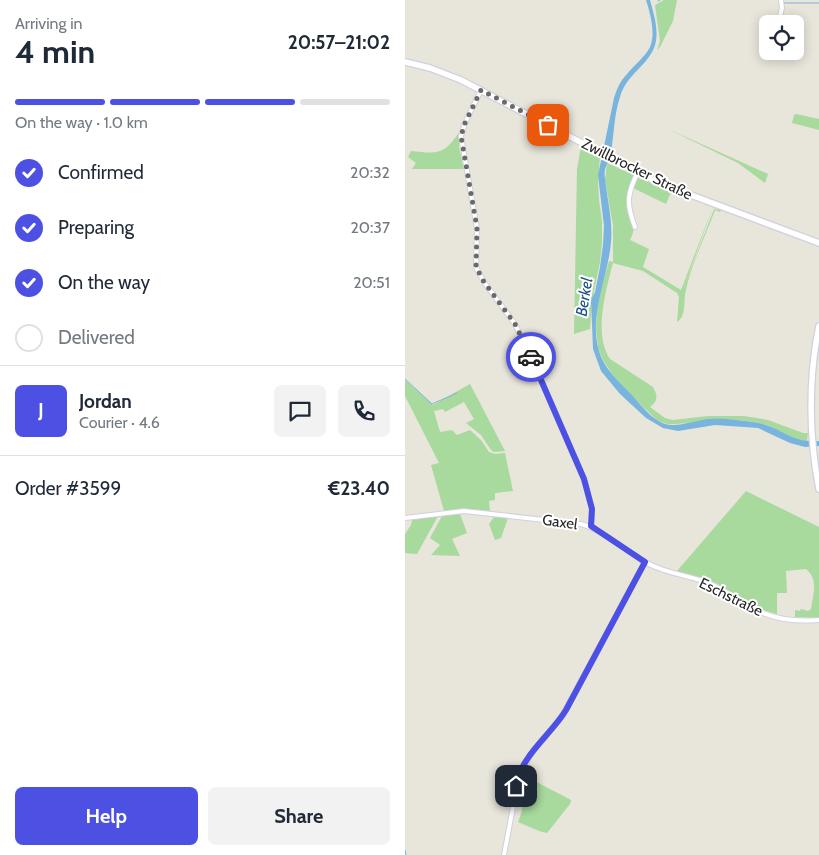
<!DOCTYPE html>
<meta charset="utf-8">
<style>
body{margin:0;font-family:Cabin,sans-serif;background:#f2f2f3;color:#1f2937;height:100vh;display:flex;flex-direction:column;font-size:19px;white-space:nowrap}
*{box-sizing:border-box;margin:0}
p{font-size:16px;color:#747a83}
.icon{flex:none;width:28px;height:28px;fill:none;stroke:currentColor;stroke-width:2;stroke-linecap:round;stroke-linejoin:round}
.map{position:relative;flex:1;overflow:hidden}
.panel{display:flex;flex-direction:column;background:#fff;width:405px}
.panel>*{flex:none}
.buttons{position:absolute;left:354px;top:15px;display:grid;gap:10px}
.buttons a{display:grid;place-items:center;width:45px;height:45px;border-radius:8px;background:#fff;box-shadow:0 2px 12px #0003;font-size:25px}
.pin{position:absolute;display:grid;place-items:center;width:42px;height:42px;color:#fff;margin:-21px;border-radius:10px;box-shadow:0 2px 8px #0006}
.courier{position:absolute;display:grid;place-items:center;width:50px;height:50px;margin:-25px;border:4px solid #4c51e4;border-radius:50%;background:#fff;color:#222;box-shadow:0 1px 6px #0007}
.summary em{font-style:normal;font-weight:800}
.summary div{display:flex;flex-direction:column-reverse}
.summary{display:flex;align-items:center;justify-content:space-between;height:85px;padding:0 15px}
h1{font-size:32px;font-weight:800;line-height:38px}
.bar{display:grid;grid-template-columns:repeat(4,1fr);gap:8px 5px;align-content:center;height:60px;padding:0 15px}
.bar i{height:6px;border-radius:4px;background:#e0e1e3}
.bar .on{background:#4c51e4}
.bar p{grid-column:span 4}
.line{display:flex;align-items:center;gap:12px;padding:0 15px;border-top:1px solid #e0e1e3}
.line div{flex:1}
.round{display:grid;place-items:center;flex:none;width:52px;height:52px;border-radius:8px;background:#f2f2f3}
ol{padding:0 15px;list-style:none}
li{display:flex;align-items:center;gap:15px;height:55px}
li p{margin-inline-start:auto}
li .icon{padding:5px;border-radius:50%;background:#4c51e4;color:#fff;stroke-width:4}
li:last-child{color:#747a83}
li i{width:28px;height:28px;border:2px solid #e0e1e3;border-radius:50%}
.cta{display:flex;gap:10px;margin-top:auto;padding:10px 15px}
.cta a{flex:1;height:58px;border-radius:8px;background:#4c51e4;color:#fff;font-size:20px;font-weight:800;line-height:58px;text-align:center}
.cta a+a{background:#f2f2f3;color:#1f2937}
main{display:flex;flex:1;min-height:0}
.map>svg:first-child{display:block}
</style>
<main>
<section class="panel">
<div class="summary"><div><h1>4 min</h1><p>Arriving in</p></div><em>20:57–21:02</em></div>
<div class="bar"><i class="on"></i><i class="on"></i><i class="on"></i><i></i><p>On the way · 1.0 km</p></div>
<ol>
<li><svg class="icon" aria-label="check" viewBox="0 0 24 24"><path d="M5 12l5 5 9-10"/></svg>Confirmed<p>20:32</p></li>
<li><svg class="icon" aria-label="check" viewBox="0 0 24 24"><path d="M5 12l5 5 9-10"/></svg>Preparing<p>20:37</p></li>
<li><svg class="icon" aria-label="check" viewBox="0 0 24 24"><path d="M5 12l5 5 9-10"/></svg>On the way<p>20:51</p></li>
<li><i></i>Delivered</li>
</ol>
<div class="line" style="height:90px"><b class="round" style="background:#4c51e4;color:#fff">J</b><div><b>Jordan</b><p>Courier · 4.6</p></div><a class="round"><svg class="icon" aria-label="chat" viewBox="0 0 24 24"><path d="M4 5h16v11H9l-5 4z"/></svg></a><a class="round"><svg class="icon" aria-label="phone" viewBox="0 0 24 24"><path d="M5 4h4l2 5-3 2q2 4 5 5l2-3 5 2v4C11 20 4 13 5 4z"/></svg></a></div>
<div class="line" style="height:65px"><div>Order #3599</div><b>€23.40</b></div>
<div class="cta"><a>Help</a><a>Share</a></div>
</section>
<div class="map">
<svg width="414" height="855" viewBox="0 0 414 855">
<rect width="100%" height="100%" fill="#e8e5db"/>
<!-- green -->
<path fill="#a8d99d" d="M259 0H272L268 21 255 47 252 50 255 41 250 5Z
M391 114 414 119V130L387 123 389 115Z
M263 129 363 174 360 183 333 163Z
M55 131 54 147 59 169H7L11 163 3 157 6 151C33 154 39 155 55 131Z
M176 146 195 156 193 183 194 200 197 221V243L195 262 187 301 185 329 169 334 172 169Z
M202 163 227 174 229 177C225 187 220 199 222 209 225 224 233 225 225 240L244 249 238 267 276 290 308 207 277 293 309 209 316 210 315 212 310 210C301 235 286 265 281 290 278 300 282 316 272 322L274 297 272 293 238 271 208 263C201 290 188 334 205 359L248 387C253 396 253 401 245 407L260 418 268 420 303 416H339L363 420 398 433H403L402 441 392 440 363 425 344 421 311 419 273 424H262L253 421 238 407 210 378 198 360 193 348 191 330 192 305 204 261 208 262V225L200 180Z
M233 177 266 192 261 204 228 188Z
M0 380 28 405 65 384 100 451 89 452 86 450 76 435 61 423 69 419 59 402 40 412 38 409 29 411 35 432 47 430 52 435 65 430 76 440 84 452 90 454 100 453 108 491 90 493V500L84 501 85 511 65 509 39 511 26 465 34 463 0 396Z
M341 491 414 527V618L390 617V610L395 611 396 609 403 611 406 609C408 595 414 579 401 569L381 571 382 593H372V614L354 609 311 583 272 571Z
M55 514 62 533 47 539 55 556 26 555 35 545 25 538 37 516Z
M33 516 12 554 0 553V534L6 525 7 520Z
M89 517 103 518 96 538 90 540 84 524Z
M122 777 166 800 165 804 142 833 134 831 113 822C116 813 121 805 113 798V790L115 779Z"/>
<!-- water -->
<path fill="#79b4df" d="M241 0H245C249 15 255 33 249 48 241 67 222 74 215 97 209 115 209 134 206 153 204 162 198 168 200 178 202 199 208 220 206 242 203 280 180 321 197 359 204 373 216 384 226 394 235 404 247 420 260 424 272 427 285 422 297 420 308 418 320 419 331 420 342 421 354 422 364 426 386 435 389 442 414 441V446L400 447 385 443 353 428 339 427 310 425 273 431 258 428 241 418 215 394 196 371 188 349 186 300 190 292 195 267 198 245 199 226 193 175 209 98C212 89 215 81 222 74 229 65 240 57 245 47 251 33 245 13 241 0Z"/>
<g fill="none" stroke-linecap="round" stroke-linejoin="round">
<!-- stream -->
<path stroke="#79b4df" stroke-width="1" d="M253 1 255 0
M379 3H414
M0 379 27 404 52 393
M0 850 1 855"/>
<defs>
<path id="street" d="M373 24 377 8 376 0
M76 90 60 123 56 136 72 229 71 267 79 282 110 324 138 384 179 479 187 509 186 527
M230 227C221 204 222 193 233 172
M0 518 59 511 176 524C201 531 220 551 242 563 262 574 283 575 304 583 319 590 332 600 347 608 367 619 391 622 414 620
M99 855 114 775 128 751 156 718 240 562"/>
<path id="secondary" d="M0 62 25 68 56 80 254 183 414 243
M414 326C403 379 404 437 414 489"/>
</defs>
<!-- street casing -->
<use href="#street" stroke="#d0d1df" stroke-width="6"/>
<!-- secondary casing -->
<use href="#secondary" stroke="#d0d1df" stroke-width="8"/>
<!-- street -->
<use href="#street" stroke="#fff" stroke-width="4"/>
<!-- secondary -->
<use href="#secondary" stroke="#fff" stroke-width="5.5"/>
</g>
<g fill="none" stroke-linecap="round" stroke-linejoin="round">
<!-- done -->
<path stroke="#6b6a66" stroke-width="5" stroke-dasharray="0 9" d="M126 357 110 324 79 282 71 267 72 228 56 136 60 123 76 90 143 125"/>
<!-- route -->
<path stroke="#4c51e4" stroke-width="6" d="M111 786C116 755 146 735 161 710L240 562 186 526 187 509 179 479 126 357"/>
</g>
<g text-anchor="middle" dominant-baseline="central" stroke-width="4" stroke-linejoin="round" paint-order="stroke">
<!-- street labels -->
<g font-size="15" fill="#272727" stroke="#fff">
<text transform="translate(232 169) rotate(26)">Zwillbrocker Straße</text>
<text transform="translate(155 522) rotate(8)">Gaxel</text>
<text transform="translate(326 597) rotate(26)">Eschstraße</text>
</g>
<!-- water labels -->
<g font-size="16" font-style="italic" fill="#1c5287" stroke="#fff">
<text transform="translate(179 297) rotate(-81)">Berkel</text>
</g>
</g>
</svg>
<div class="buttons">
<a><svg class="icon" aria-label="locate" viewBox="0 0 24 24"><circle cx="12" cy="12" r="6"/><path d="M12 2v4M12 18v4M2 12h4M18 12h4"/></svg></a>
</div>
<div class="pin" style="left:143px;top:125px;background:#ea580c"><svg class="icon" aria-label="bag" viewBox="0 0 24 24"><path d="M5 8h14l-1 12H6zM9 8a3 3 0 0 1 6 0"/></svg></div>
<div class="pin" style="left:111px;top:786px;background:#1f2937"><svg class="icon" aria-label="home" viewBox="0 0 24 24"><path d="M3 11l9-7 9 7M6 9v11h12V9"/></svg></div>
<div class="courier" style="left:126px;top:357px"><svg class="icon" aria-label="car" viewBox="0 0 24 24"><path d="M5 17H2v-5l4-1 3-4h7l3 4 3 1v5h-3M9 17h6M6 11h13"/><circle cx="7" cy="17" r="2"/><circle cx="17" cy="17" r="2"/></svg></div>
</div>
</main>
